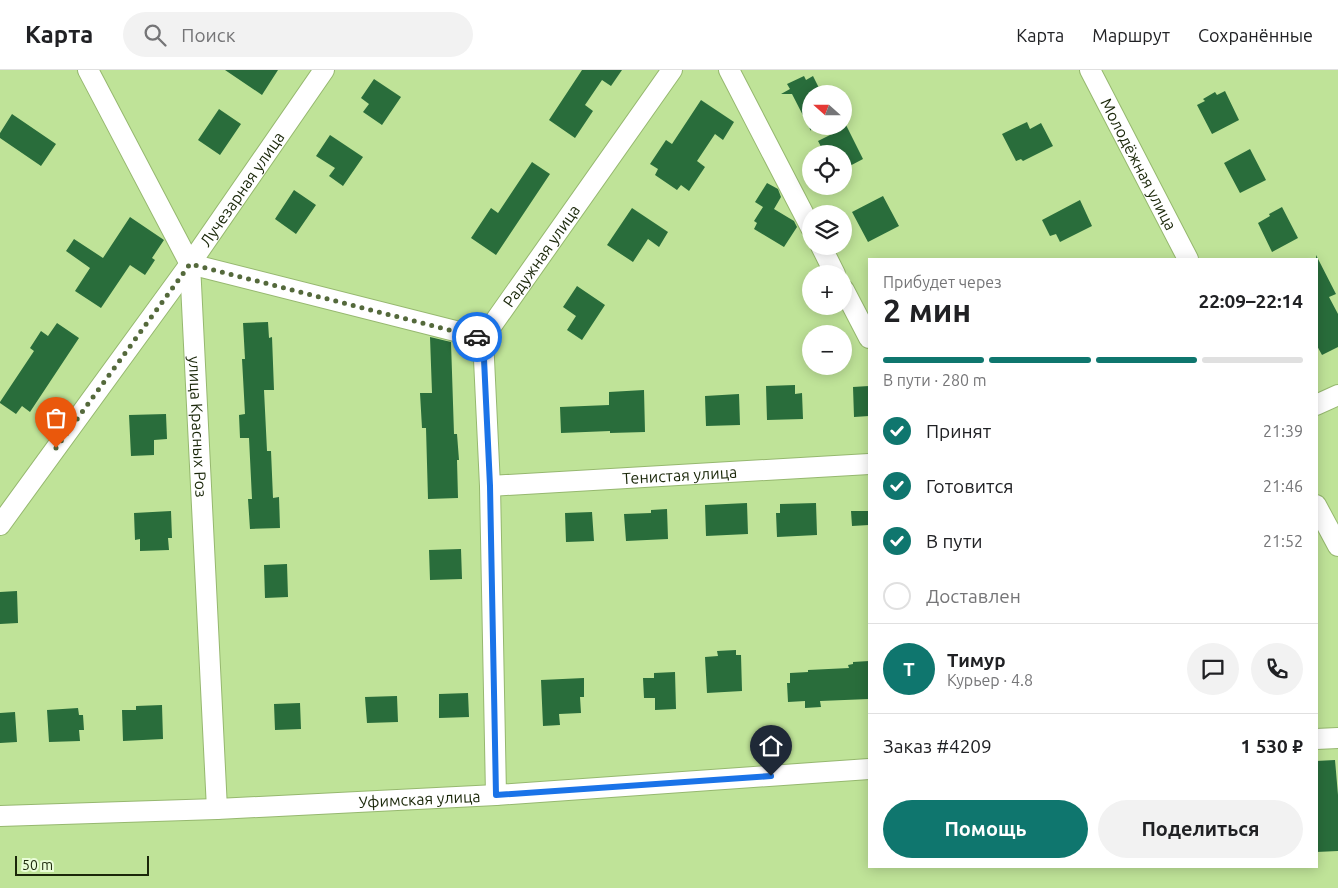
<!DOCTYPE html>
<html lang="ru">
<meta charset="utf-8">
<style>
body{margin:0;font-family:Ubuntu,sans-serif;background:#f2f2f2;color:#202124;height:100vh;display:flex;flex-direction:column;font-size:19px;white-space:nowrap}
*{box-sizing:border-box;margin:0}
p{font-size:16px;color:#757577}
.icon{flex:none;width:28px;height:28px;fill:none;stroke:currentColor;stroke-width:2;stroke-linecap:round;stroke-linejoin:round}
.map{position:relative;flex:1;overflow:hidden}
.details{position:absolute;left:868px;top:188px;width:450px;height:610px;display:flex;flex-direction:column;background:#fff;border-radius:0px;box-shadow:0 2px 12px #0003}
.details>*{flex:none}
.needle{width:32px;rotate:291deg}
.controls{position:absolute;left:802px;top:15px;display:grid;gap:10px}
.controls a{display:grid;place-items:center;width:50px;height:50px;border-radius:50%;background:#fff;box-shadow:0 2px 12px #0003;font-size:25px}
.scale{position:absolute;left:15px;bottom:12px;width:134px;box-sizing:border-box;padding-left:5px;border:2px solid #1a2709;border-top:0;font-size:14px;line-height:18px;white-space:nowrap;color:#1a2709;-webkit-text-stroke:4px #eafdd8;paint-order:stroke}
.pin{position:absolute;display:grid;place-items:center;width:42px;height:42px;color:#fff;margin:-51px -21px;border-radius:50% 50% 50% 0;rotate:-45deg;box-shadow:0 0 5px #0007}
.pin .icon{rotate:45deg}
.courier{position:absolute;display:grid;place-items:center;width:50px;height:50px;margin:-25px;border:4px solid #1a73e8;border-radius:50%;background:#fff;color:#222;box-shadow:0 1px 6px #0007}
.head em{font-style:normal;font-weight:600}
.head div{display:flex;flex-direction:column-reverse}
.head{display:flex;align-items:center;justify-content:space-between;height:85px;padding:0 15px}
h1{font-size:32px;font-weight:600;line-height:38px}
.bar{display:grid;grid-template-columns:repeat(4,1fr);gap:8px 5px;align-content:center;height:60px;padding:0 15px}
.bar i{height:6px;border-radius:4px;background:#e0e0e0}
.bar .active{background:#0f766e}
.bar p{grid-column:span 4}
.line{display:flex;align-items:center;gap:12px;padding:0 15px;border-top:1px solid #e0e0e0}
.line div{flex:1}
.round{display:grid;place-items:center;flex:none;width:52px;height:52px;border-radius:26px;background:#f2f2f2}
ol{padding:0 15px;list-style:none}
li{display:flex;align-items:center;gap:15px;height:55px}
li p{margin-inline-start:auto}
li .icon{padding:5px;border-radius:50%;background:#0f766e;color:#fff;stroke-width:4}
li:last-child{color:#757577}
li i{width:28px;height:28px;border:2px solid #e0e0e0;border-radius:50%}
.cta{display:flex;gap:10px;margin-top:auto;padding:10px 15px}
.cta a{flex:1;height:58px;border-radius:30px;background:#0f766e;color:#fff;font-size:20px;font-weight:600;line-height:58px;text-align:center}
.cta a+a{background:#f2f2f2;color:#202124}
header{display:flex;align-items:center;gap:30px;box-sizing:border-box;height:70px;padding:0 25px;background:#fff;border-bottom:1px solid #e0e0e0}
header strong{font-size:24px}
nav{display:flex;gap:28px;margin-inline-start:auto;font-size:18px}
.search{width:350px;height:45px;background:#f2f2f2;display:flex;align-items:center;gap:12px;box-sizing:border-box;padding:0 18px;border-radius:28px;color:#757577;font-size:19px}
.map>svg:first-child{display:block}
</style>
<header>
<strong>Карта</strong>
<div class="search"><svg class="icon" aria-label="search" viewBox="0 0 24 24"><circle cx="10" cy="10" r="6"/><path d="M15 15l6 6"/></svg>Поиск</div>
<nav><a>Карта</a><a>Маршрут</a><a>Сохранённые</a></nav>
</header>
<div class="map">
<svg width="1338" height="818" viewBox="0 0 1338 818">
<rect width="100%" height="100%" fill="#bfe398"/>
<!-- building -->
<path fill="#296d3b" d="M225 0H278L262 25Z
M582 0H622L611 16 602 10 585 35 593 41 575 68 549 50Z
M804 6 806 10 813 6 822 24H811V61L792 24H781L790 19 787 14Z
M374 9 401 27 382 55 363 42 369 34 361 28Z
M1225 21 1239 50 1212 64 1197 35 1205 31 1203 29 1215 22 1217 25Z
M701 30 734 52 723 70 715 64 697 91 705 97 689 121 681 115 677 120 655 105 658 99 650 94 666 70 672 74Z
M219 39 241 54 220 85 198 70Z
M12 44 56 74 41 96 0 68V63Z
M844 51 863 89 844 99V84H825L818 71 844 58Z
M1027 52 1030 59 1041 53 1053 76 1023 91 1021 89 1016 91 1002 64Z
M330 65 363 87 343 116 329 106 335 98 316 86Z
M1250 79 1266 110 1240 123 1224 93Z
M532 92 550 104 496 185 471 168 491 138 498 143Z
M767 113 778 119 781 127 774 139 794 151 797 157 784 177 754 159 757 153 754 151 763 137 755 132Z
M294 120 316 135 296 164 275 149Z
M883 126 899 156 868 172 852 142Z
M1080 130 1092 156 1060 172 1056 164 1050 166 1042 150Z
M1282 137 1298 168 1272 182 1258 153 1270 146 1269 144Z
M632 138 668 162 659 177 648 169 633 192 607 175Z
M130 147 164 170 152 188 155 190 145 205 130 195 101 238 75 221 90 198 66 181 74 169 103 188Z
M1316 185 1336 224 1329 227 1338 244V277L1322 285 1316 274Z
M577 216 605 235 582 270 567 260 576 246 563 237Z
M268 252 269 268 272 267 274 320H264L267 381H271L273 428 279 427 280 458 250 459 248 429H252L249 368H240L239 345 245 344 242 289H245L243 253Z
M57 253 79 268 30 342 22 336 16 344 0 333V332L34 281 30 278 41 261 48 266Z
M430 267 451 272 454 364H457L459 390H457L458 428 428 429 426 358H422L420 323H432Z
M795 315V324L802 323 803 349 767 350 766 316Z
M869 316V346L854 347 853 317Z
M644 320 645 362 610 363V361L561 363 560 337 609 335V322Z
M739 324 740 355 706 356 705 326Z
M166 344 167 369 154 370V385L131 386 129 345Z
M747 433 748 464 706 466 705 435Z
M816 433 817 465 777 467 776 443H780V434Z
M667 439 668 469 626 471 624 444 651 443V440Z
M171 441 172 468H168L169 480 140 481V469L135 470 134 443Z
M851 441H869V455L852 456Z
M592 442 594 471 566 472 565 443Z
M461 479 462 509 430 510 429 480Z
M287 494 288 527 265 528 264 495Z
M17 521 18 553 0 554V522Z
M736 580V585H741L742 621 707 623 705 587 718 586 717 581Z
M869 591V629L820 631 821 637 805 638V631L788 632 787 613H790V603L808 602V600L849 598 848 595 853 594V592Z
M675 602 676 639 655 640V628H644L643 608H654V603Z
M584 608V627H580L581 643 559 644 560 655 543 656 541 610Z
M468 623 469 647 439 648V624Z
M397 626 398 652 367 653 365 627Z
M300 633 301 659 275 660 274 634Z
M162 635 163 669 123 671 122 640H136V636Z
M78 638 79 645H83L84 660H79L80 671 49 672 47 640Z
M15 642 17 672 0 673V643Z
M1335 690 1338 725V781L1316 782V691Z"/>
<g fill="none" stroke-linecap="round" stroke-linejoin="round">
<defs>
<g id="minor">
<path id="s1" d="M88 0 190 194 217 739"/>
<path d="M729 0 811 158"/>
<path id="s2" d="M1090 0 1188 189"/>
<path d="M821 176 835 204"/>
<path d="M190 194 483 268"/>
<path d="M844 220 869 268"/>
<path d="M1316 335 1338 325"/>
<path id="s3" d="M490 416 869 394"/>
<path d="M1316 435 1338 476"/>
<path id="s4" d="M0 455 190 194 324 0"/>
<path d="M1316 669 1338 668"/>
<path id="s5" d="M496 725 490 416 483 268 672 0"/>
<path id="s6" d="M0 746 217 739 496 725 869 699"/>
</g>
</defs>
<!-- minor casing -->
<use href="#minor" stroke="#96b86f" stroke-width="22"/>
<!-- minor -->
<use href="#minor" stroke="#fff" stroke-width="20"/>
</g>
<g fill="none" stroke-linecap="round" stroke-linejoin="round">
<!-- done -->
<path stroke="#54693b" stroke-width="5" stroke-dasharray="0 9" d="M56 378 190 194 477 267"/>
<!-- route -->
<path stroke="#1a73e8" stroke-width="6" d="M477 267 483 268 490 416 496 725 771 706"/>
</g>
<g text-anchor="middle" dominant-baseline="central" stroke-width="5" stroke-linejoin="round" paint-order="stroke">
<!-- street labels -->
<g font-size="16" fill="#1a2709" stroke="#eafdd8">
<text stroke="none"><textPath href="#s2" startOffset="106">Молодёжная улица</textPath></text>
<text stroke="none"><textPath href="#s4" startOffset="414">Лучезарная улица</textPath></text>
<text stroke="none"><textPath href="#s5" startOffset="558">Радужная улица</textPath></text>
<text stroke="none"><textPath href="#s1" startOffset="382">улица Красных Роз</textPath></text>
<text stroke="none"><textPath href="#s3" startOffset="190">Тенистая улица</textPath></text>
<text stroke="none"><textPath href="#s6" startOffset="420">Уфимская улица</textPath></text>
</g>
</g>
</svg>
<div class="controls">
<a><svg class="needle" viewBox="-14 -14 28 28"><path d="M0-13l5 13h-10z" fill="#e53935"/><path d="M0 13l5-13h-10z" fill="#757577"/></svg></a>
<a><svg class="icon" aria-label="locate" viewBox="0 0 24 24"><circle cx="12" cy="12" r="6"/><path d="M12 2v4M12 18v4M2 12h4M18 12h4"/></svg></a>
<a><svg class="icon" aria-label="layers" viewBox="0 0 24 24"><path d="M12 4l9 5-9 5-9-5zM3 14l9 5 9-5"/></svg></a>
<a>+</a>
<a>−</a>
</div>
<div class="scale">50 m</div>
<div class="pin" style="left:56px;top:378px;background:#ea580c"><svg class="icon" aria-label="bag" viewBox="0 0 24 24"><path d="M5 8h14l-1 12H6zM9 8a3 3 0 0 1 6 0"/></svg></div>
<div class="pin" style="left:771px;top:706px;background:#1f2937"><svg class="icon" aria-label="home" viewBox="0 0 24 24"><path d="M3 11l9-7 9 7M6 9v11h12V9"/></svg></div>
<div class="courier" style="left:477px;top:267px"><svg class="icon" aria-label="car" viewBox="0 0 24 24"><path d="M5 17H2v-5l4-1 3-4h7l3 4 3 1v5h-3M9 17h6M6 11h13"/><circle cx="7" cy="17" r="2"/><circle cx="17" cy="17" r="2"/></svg></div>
<section class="details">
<div class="head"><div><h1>2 мин</h1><p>Прибудет через</p></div><em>22:09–22:14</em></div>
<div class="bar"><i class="active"></i><i class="active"></i><i class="active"></i><i></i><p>В пути · 280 m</p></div>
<ol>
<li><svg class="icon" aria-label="check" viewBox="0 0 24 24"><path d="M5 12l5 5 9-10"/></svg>Принят<p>21:39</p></li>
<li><svg class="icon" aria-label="check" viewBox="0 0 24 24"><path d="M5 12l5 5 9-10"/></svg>Готовится<p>21:46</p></li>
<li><svg class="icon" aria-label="check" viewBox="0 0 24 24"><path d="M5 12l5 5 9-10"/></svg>В пути<p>21:52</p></li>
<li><i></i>Доставлен</li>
</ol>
<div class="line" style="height:90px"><b class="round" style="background:#0f766e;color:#fff">Т</b><div><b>Тимур</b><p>Курьер · 4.8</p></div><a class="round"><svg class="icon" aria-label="chat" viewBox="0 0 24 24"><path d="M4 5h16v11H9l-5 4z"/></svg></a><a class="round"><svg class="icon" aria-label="phone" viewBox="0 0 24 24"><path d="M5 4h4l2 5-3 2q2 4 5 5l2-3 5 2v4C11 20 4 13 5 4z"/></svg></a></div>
<div class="line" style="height:65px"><div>Заказ #4209</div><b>1 530 ₽</b></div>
<div class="cta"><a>Помощь</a><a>Поделиться</a></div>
</section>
</div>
